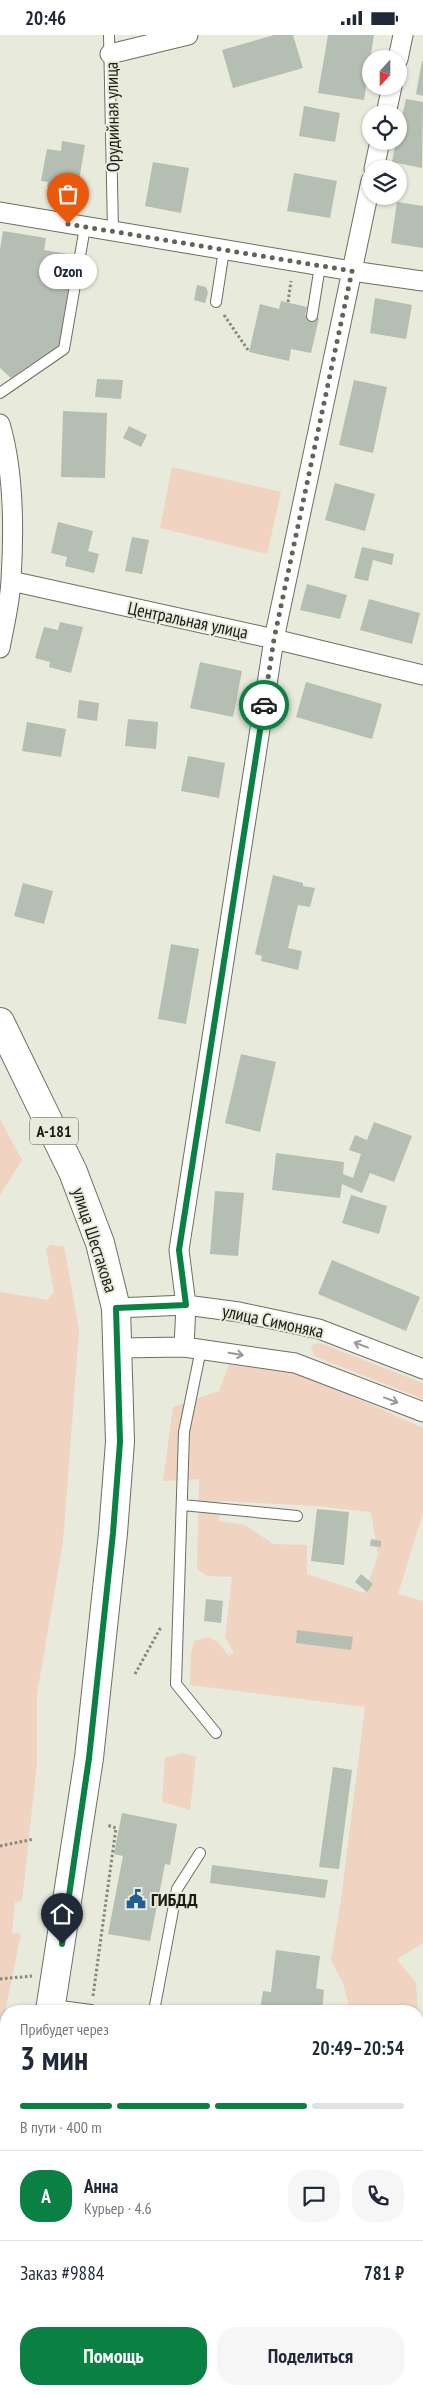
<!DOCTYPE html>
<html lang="ru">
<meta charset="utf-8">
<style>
body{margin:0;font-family:"PT Sans Narrow",sans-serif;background:#f6f6f7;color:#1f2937;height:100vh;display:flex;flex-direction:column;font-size:19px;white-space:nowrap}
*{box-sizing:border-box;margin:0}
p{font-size:16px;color:#747a83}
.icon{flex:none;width:28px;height:28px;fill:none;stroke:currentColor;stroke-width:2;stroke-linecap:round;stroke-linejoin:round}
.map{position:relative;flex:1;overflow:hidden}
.panel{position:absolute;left:0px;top:1970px;width:424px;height:390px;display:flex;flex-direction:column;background:#fff;border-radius:20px 20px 0 0;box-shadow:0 1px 4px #0004}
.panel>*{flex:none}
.needle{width:32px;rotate:201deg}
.fabs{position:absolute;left:362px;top:15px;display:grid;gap:10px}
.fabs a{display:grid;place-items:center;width:45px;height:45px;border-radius:50%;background:#fff;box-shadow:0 1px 4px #0004;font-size:25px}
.pin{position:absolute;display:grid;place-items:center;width:42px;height:42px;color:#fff;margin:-51px -21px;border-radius:50% 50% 50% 0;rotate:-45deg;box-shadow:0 0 5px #0007}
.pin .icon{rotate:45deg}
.courier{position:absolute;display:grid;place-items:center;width:50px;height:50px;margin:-25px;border:4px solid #0b8043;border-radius:50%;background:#fff;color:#222;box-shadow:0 1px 6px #0007}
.bubble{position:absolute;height:35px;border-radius:18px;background:#fff;box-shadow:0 1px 4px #0004;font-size:16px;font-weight:700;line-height:35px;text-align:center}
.headline em{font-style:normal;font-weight:700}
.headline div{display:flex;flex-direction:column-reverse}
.headline{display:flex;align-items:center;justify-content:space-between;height:85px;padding:0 20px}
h1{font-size:32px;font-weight:700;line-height:38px}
.bar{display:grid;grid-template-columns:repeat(4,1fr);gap:8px 5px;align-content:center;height:60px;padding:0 20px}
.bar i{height:6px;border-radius:4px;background:#e0e1e3}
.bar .active{background:#0b8043}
.bar p{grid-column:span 4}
.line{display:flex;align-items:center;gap:12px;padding:0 20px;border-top:1px solid #e0e1e3}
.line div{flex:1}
.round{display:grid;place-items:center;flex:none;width:52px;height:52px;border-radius:20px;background:#f6f6f7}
.action{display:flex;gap:10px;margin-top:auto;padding:10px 20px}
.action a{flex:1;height:58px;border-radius:20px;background:#0b8043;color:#fff;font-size:20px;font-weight:700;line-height:58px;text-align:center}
.action a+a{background:#f6f6f7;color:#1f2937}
.status{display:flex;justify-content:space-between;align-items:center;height:35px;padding:0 25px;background:#fff;direction:ltr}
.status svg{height:14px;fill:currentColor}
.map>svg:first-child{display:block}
</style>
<div class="status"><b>20:46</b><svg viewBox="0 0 49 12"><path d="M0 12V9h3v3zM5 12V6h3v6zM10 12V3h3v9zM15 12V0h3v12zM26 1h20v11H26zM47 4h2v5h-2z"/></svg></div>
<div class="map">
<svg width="423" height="2360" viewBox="0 0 423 2360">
<rect width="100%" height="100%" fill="#e8eadb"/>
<!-- green -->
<path fill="#f0d3c0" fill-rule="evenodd" d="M172 432 281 457 267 519 160 493Z
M0 1084 22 1125 0 1160Z
M50 1210 64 1211 79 1295 63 1507 37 1659V1729L22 1866 15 1867 12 1898 21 1899 6 1972 5 2003 0 2021V1257L48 1265 54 1257 46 1214Z
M320 1308 423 1348V1364L314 1321 311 1312 314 1309Z
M229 1329 292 1334 423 1393V1478L398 1559 423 1566V1908L397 1924 416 1948 419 1999 423 2000V2071L418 2074V1976H342L349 1971 343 1948 331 1925 340 1872 365 1672 190 1650 191 1619 194 1606 208 1602 218 1607 229 1621 234 1618 225 1602 232 1542 207 1541 197 1534 199 1444 163 1446 173 1372 219 1356ZM221 1466 316 1471 371 1477 378 1520 365 1558 307 1539V1510L273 1509 245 1490 219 1486Z
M182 1718 196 1722 190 1775 162 1767 165 1723Z
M423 2133V2360H379L388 2354H418V2234L420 2233 418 2229V2134Z
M0 2311 6 2314V2354H164L167 2360H0Z"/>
<!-- building -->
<path fill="#b5beb2" d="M274 0H293L303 33 233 53 222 15Z
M328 0H374L364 65 318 58Z
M422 26H423V61L416 59Z
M406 64 423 67 422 133 392 127 396 106H399V95Z
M304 71 340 78 335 107 299 101Z
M62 106 85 110 77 157 47 152 48 147 41 146 47 114 61 116Z
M153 127 189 133 181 178 145 171Z
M294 138 337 146 330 183 287 176Z
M397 167 423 171V213L391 208Z
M3 196 46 203 44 215 74 220 59 310 11 343 0 333V214Z
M197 250 206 252 208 258 205 268 194 265Z
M375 263 412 270 406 304 370 298Z
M281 266 307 272 305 280 319 283 311 318 291 314 289 326 249 317 260 269 279 274Z
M97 344 123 345 121 364 95 362Z
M354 345 387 352 373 418 339 410Z
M63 376 107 378 105 443 61 442Z
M129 391 147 400 141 412 123 403Z
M335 448 375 459 365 496 325 485Z
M58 487 93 496 88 516 99 519 94 538 65 531 67 522 51 518Z
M132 502 149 505 142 539 125 536Z
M362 512 394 519 392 530 373 525 368 546 354 543Z
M307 549 347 560 340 584 300 575Z
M369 564 420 578 412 609 360 595Z
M60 587 83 592 71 638 49 632 50 627 35 623 44 592 58 595Z
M200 627 242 636 233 682 190 673Z
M306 647 382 669 372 704 296 682Z
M79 665 99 668 97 686 77 683Z
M128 684 158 687 156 714 125 711Z
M27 687 66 694 61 722 22 716Z
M188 721 225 728 219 763 181 756Z
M273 840 303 848V851L315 853 310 872 298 870 288 913 302 916 298 935 261 926 262 921 255 919Z
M23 848 53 856 44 889 14 881Z
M171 909 199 914 186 989 158 984Z
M241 1019 276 1027 260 1097 225 1088Z
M374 1087 412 1101 394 1147 370 1138 362 1158 342 1149 340 1163 272 1155 276 1118 344 1127 343 1139 353 1143 361 1119 349 1115 355 1100 367 1105Z
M215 1156 244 1158 238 1221 210 1219Z
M351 1160 387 1171 379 1199 342 1188Z
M332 1225 420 1262 406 1296 318 1259Z
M317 1474 349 1477 344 1530 311 1526Z
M371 1504 381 1506V1512L370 1511Z
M361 1539 373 1549 367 1557 355 1547Z
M206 1564 223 1566 221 1588 204 1586Z
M297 1595 353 1602 351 1615 296 1608Z
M333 1732 352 1735 339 1834 319 1832Z
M122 1778 177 1789 170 1830 165 1829 150 1906 108 1899 123 1821 114 1819Z
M212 1830 328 1845 325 1863 210 1848Z
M276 1915 320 1921 316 1953 324 1955 322 1976H260L263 1956 271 1957Z"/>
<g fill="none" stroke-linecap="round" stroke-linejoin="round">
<defs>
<path id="lane" d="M109 0 113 196
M216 267 224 215
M312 281 320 231
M0 358 64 314 85 192
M201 1314 184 1397 176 1649 216 1698
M182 1470 297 1481
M53 1970 91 1975
M154 1976 177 1854 200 1818"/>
<path id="street" d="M110 19 188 0
M398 24 403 0
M386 79 392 51
M374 134 380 106
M0 177 352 236 423 246
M0 389C14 436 14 497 11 545 10 568 4 591 0 613
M11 546 274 604 423 640
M116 1273 186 1270 239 1277 319 1294 423 1334
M184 1312 186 1270 179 1215 274 604 371 146
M118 1313 184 1312 295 1328 423 1377
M174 2354 178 2360"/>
<path id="primary" d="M0 987 73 1137 100 1208 116 1273 120 1407 113 1498 89 1723 50 1976
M0 2179 6 2161"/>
</defs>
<!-- lane casing -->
<use href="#lane" stroke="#6d6e61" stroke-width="12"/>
<!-- street casing -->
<use href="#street" stroke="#6d6e61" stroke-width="21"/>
<!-- primary casing -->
<use href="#primary" stroke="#6d6e61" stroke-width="30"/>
<!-- path -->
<path stroke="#85877c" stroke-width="3" stroke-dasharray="2.5 2.5" stroke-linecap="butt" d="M288 267 291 246
M224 280 248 315
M135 1639 161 1592
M0 1811 34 1804
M0 1944 32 1941
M93 1961 116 1793 107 1790"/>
<!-- lane -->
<use href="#lane" stroke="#fff" stroke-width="10"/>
<!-- street -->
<use href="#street" stroke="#fff" stroke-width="19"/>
<!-- primary -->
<use href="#primary" stroke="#fff" stroke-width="28"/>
</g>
<!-- one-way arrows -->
<defs><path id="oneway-shaft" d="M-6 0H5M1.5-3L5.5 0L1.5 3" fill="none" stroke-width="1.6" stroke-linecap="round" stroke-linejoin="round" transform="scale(1.25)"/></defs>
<g stroke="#989896">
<use href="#oneway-shaft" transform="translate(361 1310) rotate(-159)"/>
<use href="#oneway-shaft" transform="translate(236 1319) rotate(9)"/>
<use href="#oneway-shaft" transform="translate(391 1365) rotate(21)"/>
</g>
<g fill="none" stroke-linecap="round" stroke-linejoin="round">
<!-- done -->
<path stroke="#62635a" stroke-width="5" stroke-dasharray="0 9" d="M68 189 352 236 274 604 264 670"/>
<!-- route -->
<path stroke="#0b8043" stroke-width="6" d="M62 1909 89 1723 113 1498 120 1407 116 1273 186 1270 179 1215 264 670"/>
</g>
<!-- icons -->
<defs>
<symbol id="civic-bare" viewBox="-9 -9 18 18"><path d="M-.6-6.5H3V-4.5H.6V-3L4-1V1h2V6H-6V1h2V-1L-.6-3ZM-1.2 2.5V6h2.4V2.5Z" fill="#1e5f94" stroke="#e8eadb" stroke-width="2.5" paint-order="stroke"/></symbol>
</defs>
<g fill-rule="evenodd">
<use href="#civic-bare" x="122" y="1850" width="28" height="28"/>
</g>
<g text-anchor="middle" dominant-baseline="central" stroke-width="4" stroke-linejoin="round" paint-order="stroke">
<!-- shield labels -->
<rect fill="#e8eadb" stroke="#585950" stroke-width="1" x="30" y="1082.5" width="48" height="27" rx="4"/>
<g font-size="16" font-weight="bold" fill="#1a1b15">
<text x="54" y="1096">А-181</text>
</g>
<!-- street labels -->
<g font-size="18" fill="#1a1b15" stroke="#e8eadb">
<text transform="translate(112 82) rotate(-91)">Орудийная улица</text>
<text transform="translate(188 585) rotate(12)">Центральная улица</text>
<text transform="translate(95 1205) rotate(72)">улица Шестакова</text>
<text transform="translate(273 1286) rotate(12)">улица Симоняка</text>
</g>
<!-- poi labels -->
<g font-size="18" font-weight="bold" fill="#1a1b15" stroke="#e8eadb" text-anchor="start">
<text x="151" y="1864">ГИБДД</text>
</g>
</g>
</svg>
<div class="fabs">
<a><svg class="needle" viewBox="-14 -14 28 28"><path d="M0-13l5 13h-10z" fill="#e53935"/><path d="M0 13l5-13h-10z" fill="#747a83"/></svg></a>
<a><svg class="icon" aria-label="locate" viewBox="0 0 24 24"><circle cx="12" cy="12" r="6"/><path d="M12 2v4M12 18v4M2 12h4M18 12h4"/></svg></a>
<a><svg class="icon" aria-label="layers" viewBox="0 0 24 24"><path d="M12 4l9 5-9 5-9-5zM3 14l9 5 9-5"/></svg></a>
</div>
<div class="pin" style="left:68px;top:189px;background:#ea580c"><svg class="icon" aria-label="bag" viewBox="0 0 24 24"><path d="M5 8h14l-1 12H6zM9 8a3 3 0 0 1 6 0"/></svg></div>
<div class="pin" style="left:62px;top:1909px;background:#1f2937"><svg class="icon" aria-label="home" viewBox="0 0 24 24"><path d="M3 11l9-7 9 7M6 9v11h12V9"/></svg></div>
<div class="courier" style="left:264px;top:670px"><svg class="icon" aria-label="car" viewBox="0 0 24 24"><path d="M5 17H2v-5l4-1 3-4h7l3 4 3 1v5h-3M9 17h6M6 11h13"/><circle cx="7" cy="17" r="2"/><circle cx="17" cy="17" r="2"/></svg></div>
<div class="bubble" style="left:39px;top:219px;width:58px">Ozon</div>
<section class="panel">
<div class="headline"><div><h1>3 мин</h1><p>Прибудет через</p></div><em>20:49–20:54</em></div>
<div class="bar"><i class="active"></i><i class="active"></i><i class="active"></i><i></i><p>В пути · 400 m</p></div>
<div class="line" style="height:90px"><b class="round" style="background:#0b8043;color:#fff">А</b><div><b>Анна</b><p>Курьер · 4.6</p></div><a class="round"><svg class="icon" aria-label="chat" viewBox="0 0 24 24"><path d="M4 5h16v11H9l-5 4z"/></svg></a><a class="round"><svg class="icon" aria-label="phone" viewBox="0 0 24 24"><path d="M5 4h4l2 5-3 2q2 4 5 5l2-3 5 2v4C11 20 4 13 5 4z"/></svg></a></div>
<div class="line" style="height:65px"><div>Заказ #9884</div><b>781 ₽</b></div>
<div class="action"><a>Помощь</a><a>Поделиться</a></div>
</section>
</div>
